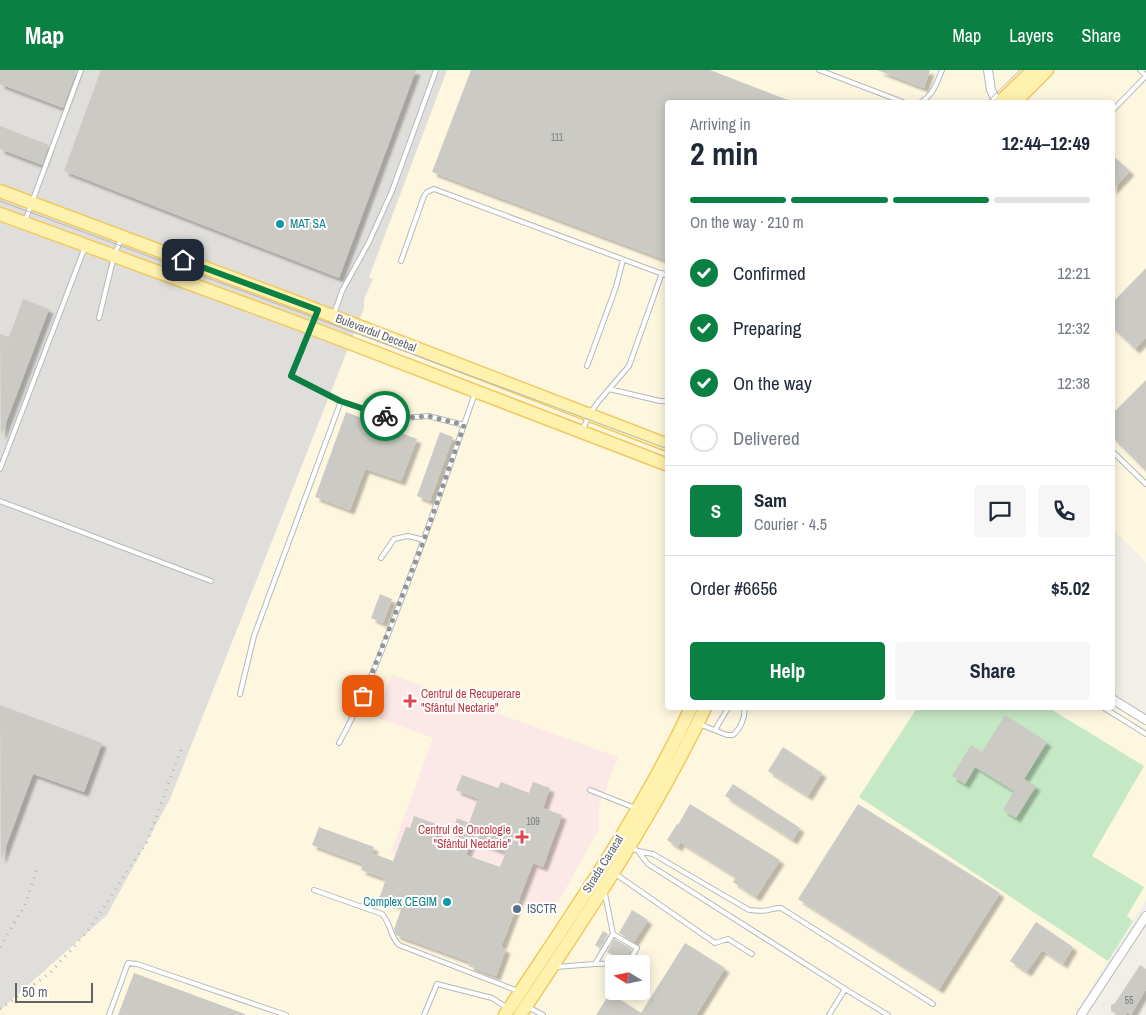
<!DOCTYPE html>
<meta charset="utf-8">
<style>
body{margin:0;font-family:"Archivo Narrow",sans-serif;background:#f6f6f7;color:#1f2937;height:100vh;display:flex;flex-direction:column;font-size:19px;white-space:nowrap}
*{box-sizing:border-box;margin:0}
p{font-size:16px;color:#747a83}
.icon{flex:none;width:28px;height:28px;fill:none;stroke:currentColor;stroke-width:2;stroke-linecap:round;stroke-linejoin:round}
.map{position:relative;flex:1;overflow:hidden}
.panel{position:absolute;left:665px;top:30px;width:450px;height:610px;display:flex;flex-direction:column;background:#fff;border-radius:5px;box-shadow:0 2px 12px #0003}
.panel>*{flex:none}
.needle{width:32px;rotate:280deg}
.fabs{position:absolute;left:605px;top:885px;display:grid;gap:10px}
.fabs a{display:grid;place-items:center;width:45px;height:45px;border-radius:5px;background:#fff;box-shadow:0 2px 12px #0003;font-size:25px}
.scale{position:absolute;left:15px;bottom:12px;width:78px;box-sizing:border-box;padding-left:5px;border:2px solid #5f6368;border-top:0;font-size:14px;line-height:18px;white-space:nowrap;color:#5f6368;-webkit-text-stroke:4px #fff;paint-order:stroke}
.pin{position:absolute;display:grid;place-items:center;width:42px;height:42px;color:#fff;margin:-21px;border-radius:10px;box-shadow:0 2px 8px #0006}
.courier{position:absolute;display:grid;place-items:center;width:50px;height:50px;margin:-25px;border:4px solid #0b8043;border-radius:50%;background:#fff;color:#222;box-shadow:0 1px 6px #0007}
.headline em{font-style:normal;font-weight:700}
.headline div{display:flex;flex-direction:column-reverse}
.headline{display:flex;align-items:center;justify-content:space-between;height:85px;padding:0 25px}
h1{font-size:32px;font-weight:700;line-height:38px}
.bar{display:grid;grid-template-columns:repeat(4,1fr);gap:8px 5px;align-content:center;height:60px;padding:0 25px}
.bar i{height:6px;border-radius:4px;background:#e0e1e3}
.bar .active{background:#0b8043}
.bar p{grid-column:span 4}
.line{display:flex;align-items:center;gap:12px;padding:0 25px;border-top:1px solid #e0e1e3}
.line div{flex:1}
.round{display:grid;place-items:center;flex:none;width:52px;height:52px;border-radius:5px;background:#f6f6f7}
ol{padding:0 25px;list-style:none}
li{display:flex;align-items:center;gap:15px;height:55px}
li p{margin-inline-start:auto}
li .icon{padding:5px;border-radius:50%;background:#0b8043;color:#fff;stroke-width:4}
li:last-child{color:#747a83}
li i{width:28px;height:28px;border:2px solid #e0e1e3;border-radius:50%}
.cta{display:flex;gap:10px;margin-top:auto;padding:10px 25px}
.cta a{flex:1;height:58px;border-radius:5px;background:#0b8043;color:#fff;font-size:20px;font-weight:700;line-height:58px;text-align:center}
.cta a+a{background:#f6f6f7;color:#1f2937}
header{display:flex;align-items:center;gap:30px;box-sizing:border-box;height:70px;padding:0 25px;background:#0b8043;color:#fff}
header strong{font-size:24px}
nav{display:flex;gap:28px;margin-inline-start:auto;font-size:18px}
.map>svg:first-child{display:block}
</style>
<header>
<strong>Map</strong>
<nav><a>Map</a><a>Layers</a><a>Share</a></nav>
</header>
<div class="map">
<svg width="1146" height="945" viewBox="0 0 1146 945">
<defs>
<filter id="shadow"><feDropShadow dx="4.5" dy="4.5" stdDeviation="1" flood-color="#0004"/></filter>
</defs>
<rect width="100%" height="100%" fill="#f1efe8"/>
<!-- commercial -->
<path fill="#fef7e0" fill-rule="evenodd" d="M447 0H1146V493L1113 459 1112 32H668V638H1112L1113 633 1146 655V830L1074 945H0V940L107 845 170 729 364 238V229L373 210 369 207ZM614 894H641V921H614Z"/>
<!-- industrial -->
<path fill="#e0deda" d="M0 0H447L369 207 373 209 364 229V238L170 729 107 845 0 940Z"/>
<!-- medical -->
<path fill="#fce8e6" d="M392 605 618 687 599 736V759L552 843 520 829 391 782 433 668 376 647Z"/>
<!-- green -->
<path fill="#c5e8c5" d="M917 638H1049L1144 696 1092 786 1144 817 1127 846 1133 851 1108 891 859 727Z"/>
<!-- building -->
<path fill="#cccac5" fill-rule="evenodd" filter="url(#shadow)" d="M0 0H77L63 38 0 14Z
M101 0H416L339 208 64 101Z
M471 0H710L793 32H668V191L432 102Z
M877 0H930L924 18Z
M0 56 49 75 42 95 0 79Z
M1112 85 1130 101 1112 120Z
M1146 198V268L1135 279 1112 257V233Z
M23 229 49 239 1 366 0 264 9 267Z
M1146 310V401L1112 367V344Z
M346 342 417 369 401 411 365 399 350 440 315 427Z
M440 362 453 367 430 431 417 426Z
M380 524 392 529 383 553 371 548Z
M0 635 102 673 84 722 33 704 1 790Z
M1005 645 1047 672 1024 709 1036 716 1016 748 1003 740 1014 721 975 697 965 714 952 706 971 675 982 682Z
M783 677 822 703 808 726 768 701Z
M462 705 498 718 501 712 529 723 533 712 550 718 543 738 562 745 543 797 533 793 501 877 506 879 496 906 469 896 470 892 396 865 394 859 402 837 379 829 386 809 361 800 363 794 312 775 319 757 374 777 372 783 393 791 406 757 410 758 414 746 439 755 433 773 457 781 462 766 452 762 457 748 469 753 478 729 456 720ZM472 770 506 782 500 797 466 785Z
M733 714 800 758 793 770 725 726Z
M690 734 780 790 756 827 733 812 736 807 680 772 678 777 667 770 677 754 678 755Z
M858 734 1000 823 939 919 798 829Z
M632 840 648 850 634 872 619 863Z
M1036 852 1073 877 1063 894 1042 880 1027 902 1010 891Z
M603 861 608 864 600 878 595 875Z
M614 869 632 879 626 889H620L607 882Z
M685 873 725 898 696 945H596L610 923 641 943Z
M1140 895 1146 899V919L1131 945 1127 942 1125 945H1118L1111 941V935L1115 933Z
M134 903 245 944V945H118Z"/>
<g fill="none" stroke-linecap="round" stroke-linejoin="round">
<defs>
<path id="lane" d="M819 0 903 32
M1140 0 1146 6
M921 32C933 25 937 13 942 0
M1112 41 1146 6
M25 151 81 0
M401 191 424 126 427 122 434 119 668 206
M317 242 291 306 341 331 393 349 428 346 464 355
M334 244 342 221 369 172 392 121 436 0
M99 248 114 186 121 169
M587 296 616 217 623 190
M609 319 660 331H668
M583 359 589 345 598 332 629 296 662 203
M1112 381 1146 414
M0 399 85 177
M0 431 211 511
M381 488 394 469 408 466 424 470
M240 624 254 566 341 331
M1104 638 1146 664
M699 654 727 665H733C740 659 746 647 744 638
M715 660 728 638
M339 673C363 630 381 584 398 538 426 467 450 395 475 323
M590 720 635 738
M632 778 638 781 653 784 749 840C755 840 762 842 768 840 773 839 776 838 781 838L933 934
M638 781 648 794 845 919 829 945
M614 803 715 873 728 869 752 884
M314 820 382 844C391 853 390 867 399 875L518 921
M595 894 628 893 637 878 613 864
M556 897 595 894 613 864 605 824
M845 919 888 945
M528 937 543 945
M109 945 128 893 137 894 286 945
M424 945 437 914 492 928 506 937"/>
<path id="street" d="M988 0 991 20 997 32
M1112 629 1146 650
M1081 945 1146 846"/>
<path id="primary" d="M1000 32 1033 0
M1015 32 1047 0
M0 121 304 235 668 375
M0 144 311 258 668 395
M505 945C571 845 640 747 691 638
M520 945C586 846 654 745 705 638"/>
</defs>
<!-- lane casing -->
<use href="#lane" stroke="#b5b8bc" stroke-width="6"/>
<!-- street casing -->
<use href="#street" stroke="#b5b8bc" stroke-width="10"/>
<!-- primary casing -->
<use href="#primary" stroke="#f2c960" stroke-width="15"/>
<!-- lane -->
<use href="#lane" stroke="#fff" stroke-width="4"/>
<!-- street -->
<use href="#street" stroke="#fff" stroke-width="8"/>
<!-- primary -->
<use href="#primary" stroke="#fff2af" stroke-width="12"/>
<!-- tram -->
<path stroke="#b6b7b8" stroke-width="1" d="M987 32 1020 0
M0 131 668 379"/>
<!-- rail -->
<path stroke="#b6b7b8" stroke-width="3" stroke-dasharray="1 6" stroke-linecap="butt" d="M0 877 25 835 37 799
M0 939 51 902 87 862 147 772 182 677"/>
</g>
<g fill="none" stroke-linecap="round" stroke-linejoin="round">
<!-- done -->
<path stroke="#929495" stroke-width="5" stroke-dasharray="0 9" d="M363 626 424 470 464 355 428 346 393 349 385 346"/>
<!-- route -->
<path stroke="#0b8043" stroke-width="6" d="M183 190 318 240 291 306 340 331 385 346"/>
</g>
<!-- markers -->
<g fill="#0f9aa8" stroke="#fff" stroke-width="2">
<circle cx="280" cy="154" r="5"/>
<circle cx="447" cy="832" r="5"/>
</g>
<g fill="#e0444e" stroke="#fff" stroke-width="2">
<path d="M407.5 623.5h5v5h5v5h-5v5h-5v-5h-5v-5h5z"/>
<path d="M519.5 759.5h5v5h5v5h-5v5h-5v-5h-5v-5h5z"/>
</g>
<circle fill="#5c6f8a" stroke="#fff" stroke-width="2" cx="517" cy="839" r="5"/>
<g text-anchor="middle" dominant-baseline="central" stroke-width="4" stroke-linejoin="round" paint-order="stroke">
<!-- number labels -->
<g font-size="10" fill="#7a7d7f">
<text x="557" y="67">111</text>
<text x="533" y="751">109</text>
<text x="1129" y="930">55</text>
</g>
<!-- culture labels -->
<g font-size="12" fill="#0d838f" stroke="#fff" text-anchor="start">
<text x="290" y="154">MAT SA</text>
<text x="437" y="832" text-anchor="end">Complex CEGIM</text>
</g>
<!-- street labels -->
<g font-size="12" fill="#5f6368" stroke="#fff">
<text transform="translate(376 263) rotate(21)">Bulevardul Decebal</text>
<text transform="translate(603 794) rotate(-58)">Strada Caracal</text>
</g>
<!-- health labels -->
<g font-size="12" fill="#be3a42" stroke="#fff" text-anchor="start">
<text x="421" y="624">Centrul de Recuperare<tspan x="421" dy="14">"Sfântul Nectarie"</tspan></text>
<text x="511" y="760" text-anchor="end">Centrul de Oncologie<tspan x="511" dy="14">"Sfântul Nectarie"</tspan></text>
</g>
<!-- service labels -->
<g font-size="12" fill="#4e5e75" stroke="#fff" text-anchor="start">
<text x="527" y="839">ISCTR</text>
</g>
</g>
</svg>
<div class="fabs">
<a><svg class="needle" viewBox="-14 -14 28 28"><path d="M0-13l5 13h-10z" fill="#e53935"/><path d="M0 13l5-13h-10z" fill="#747a83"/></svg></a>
</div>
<div class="scale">50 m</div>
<div class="pin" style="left:363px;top:626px;background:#ea580c"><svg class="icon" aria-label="bag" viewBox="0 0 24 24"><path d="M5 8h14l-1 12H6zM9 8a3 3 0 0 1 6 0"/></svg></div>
<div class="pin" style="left:183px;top:190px;background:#1f2937"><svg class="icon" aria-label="home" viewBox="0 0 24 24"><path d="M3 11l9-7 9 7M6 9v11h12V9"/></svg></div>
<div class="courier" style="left:385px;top:346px"><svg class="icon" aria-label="bike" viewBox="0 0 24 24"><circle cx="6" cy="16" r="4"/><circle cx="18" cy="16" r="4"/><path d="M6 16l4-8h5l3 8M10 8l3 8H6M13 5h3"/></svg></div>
<section class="panel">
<div class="headline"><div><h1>2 min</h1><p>Arriving in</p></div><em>12:44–12:49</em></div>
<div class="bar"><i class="active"></i><i class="active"></i><i class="active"></i><i></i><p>On the way · 210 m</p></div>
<ol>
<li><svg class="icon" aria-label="check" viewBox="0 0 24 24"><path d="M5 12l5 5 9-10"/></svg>Confirmed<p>12:21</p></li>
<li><svg class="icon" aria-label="check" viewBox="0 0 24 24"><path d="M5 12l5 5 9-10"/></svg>Preparing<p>12:32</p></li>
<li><svg class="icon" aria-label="check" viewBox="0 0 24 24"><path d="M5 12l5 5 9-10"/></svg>On the way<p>12:38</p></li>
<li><i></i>Delivered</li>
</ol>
<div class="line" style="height:90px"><b class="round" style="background:#0b8043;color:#fff">S</b><div><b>Sam</b><p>Courier · 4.5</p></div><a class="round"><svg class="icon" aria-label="chat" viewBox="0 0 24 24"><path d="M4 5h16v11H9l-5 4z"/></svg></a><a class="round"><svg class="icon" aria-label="phone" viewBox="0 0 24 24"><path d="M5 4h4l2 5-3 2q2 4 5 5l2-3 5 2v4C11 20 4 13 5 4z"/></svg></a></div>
<div class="line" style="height:65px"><div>Order #6656</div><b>$5.02</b></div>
<div class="cta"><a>Help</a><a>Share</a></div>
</section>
</div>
